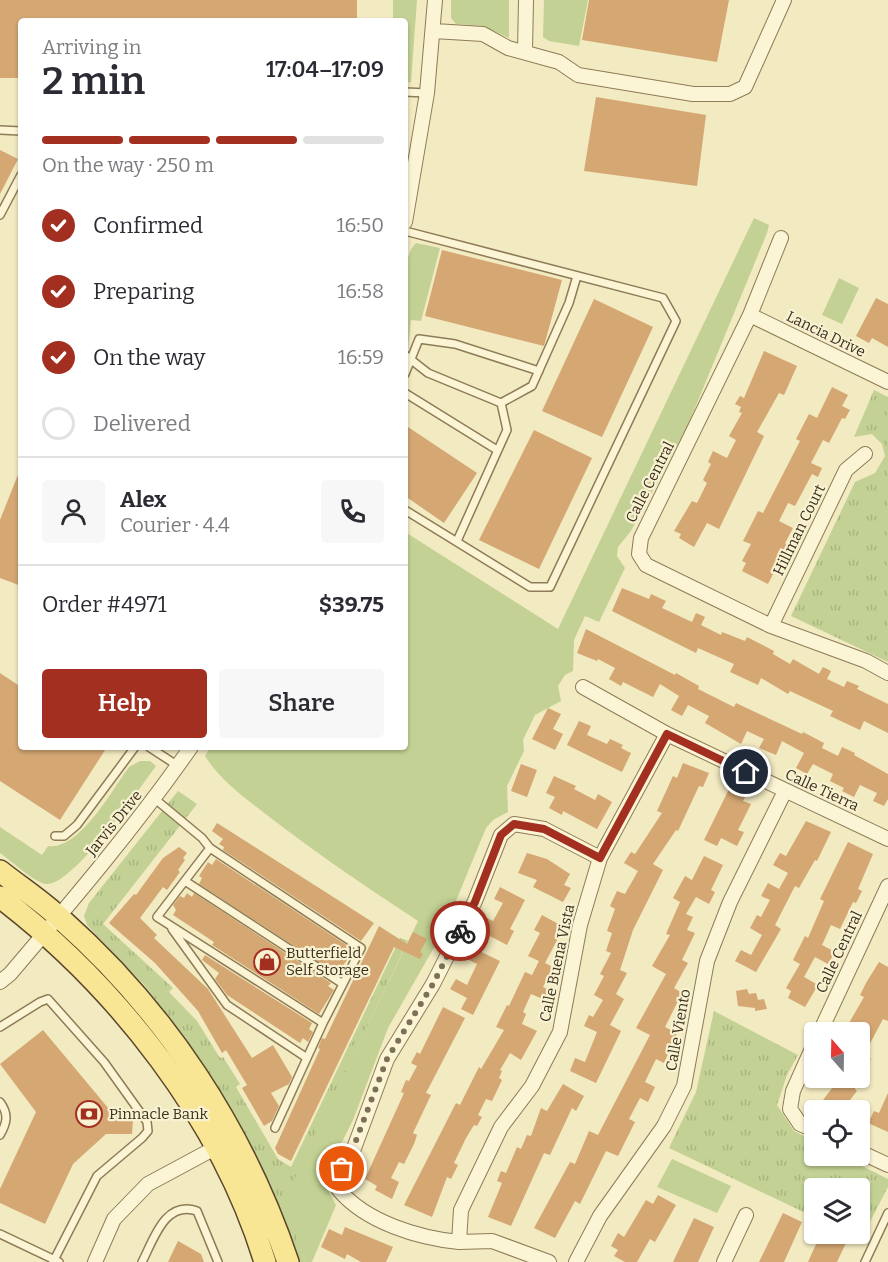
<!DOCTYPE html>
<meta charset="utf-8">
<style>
body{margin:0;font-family:Bitter,serif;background:#f7f7f7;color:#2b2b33;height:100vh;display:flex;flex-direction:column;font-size:22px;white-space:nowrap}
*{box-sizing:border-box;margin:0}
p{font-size:20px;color:#7c7c81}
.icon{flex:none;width:33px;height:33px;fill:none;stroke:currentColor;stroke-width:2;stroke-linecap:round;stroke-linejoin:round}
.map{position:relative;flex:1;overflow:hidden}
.side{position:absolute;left:18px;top:18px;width:390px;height:732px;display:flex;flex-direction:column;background:#fff;border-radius:6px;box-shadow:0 2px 4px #0004}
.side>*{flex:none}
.needle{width:39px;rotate:340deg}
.fabs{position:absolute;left:804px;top:1022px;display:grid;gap:12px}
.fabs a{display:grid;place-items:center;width:66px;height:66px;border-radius:6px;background:#fff;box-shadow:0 2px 4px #0004;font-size:30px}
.pin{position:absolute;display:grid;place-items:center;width:51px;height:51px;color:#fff;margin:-26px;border:3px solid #fff;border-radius:50%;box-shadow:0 2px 6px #0007}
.courier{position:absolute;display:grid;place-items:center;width:60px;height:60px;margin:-30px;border:4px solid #a32f20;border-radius:50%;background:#fff;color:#222;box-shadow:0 2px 8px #0007}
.headline em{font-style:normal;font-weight:600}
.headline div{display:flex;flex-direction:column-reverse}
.headline{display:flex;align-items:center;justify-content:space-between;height:102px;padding:0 24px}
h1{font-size:39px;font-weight:600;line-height:45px}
.bar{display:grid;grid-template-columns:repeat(4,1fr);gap:9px 6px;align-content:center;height:72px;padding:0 24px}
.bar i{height:8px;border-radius:4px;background:#e1e1e2}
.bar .current{background:#a32f20}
.bar p{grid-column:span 4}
.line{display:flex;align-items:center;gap:15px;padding:0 24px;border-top:2px solid #e1e1e2}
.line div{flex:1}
.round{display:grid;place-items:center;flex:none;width:63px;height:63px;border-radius:6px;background:#f7f7f7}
ol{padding:0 24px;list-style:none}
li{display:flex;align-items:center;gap:18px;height:66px}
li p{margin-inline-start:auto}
li .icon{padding:6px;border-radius:50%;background:#a32f20;color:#fff;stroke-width:4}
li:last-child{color:#7c7c81}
li i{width:33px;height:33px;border:3px solid #e1e1e2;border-radius:50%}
.button{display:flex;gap:12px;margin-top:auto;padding:12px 24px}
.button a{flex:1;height:69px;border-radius:6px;background:#a32f20;color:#fff;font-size:24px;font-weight:600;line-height:69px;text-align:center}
.button a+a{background:#f7f7f7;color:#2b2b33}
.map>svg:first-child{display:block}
</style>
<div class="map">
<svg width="888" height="1262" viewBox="0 0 888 1262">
<defs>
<pattern id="park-tufts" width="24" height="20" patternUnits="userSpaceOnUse" patternTransform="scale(1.5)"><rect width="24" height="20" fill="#c3d294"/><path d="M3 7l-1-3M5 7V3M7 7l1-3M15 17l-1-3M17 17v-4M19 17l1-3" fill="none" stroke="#a8b57f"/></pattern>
</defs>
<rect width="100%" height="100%" fill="#f2eac1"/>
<!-- grass -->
<path fill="#c3d294" d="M393 0H417L411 82 405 83V21H393Z
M451 0H509V38L483 26 456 24 451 18Z
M544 0H588L579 46 549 41 543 37Z
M754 218 769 225 767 233 688 425 631 531 618 547 617 556 625 568 599 622 585 616 574 640 573 671 565 675 558 686 561 701 535 715 523 740 524 751 507 786 508 812 493 820 486 828 444 930 388 1028 353 1120 327 1172 328 1190 336 1205 312 1262H305L283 1201 418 921C368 888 319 855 272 819 248 800 221 782 205 756L210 747H405V532L558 629Z
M416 243 440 248 421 321 411 320 408 349 405 348C405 324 398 259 416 243Z
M839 278 859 288 842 324 822 315Z
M140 761H150L156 766C139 789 73 886 46 884 35 883 10 860 0 853V827L42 855 48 846C79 851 112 790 129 767Z
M672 1159 731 1186 717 1213 657 1187Z"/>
<!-- park -->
<path fill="url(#park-tufts)" d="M874 390 888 397V662L791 616 855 482 875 473 885 456 882 444 872 434 854 437Z
M178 791 197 804 103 924 173 988 169 992 197 1021 220 1058 223 1057 240 1084 236 1087 278 1159 291 1167 400 938 408 941 284 1201 305 1262H298L279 1208 194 1053 147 988 87 925 84 916 89 903Z
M714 1011 798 1055 787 1075 777 1105 794 1131 814 1141V1155H840L888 1179V1187L861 1239 848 1233H860V1188H814V1217L669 1148 696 1092Z"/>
<!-- building -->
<path fill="#d4a773" d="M0 0H357V21H21V78H0Z
M589 0H729L717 62 582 40Z
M596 97 706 115 697 186 584 171Z
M0 150 18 159 0 194Z
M442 250 562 280 544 346 425 316Z
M876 298 888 304V347L872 338 869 343 856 336Z
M594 299 653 327 602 437 542 411Z
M764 351 797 366 784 395 779 393 757 432 764 436 719 529 707 523 694 547 679 538 681 534 674 531 692 501 697 503 707 483 703 480 711 464 708 462 713 451 727 458 736 440 729 436 742 413 739 412 741 407 735 404 740 396 744 398Z
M832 387 848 395 842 406 850 410 845 419 842 418 829 443 823 440 811 463 822 468 818 477 812 474 795 506 788 503 779 521 793 528 785 543 788 545 768 584 742 571 746 563 742 561 751 544 743 541 758 511 763 513 800 441 796 439 809 414 817 418Z
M405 425 477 473 444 523 405 496Z
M534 430 592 458 539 569 479 540Z
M21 467V586L0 578V520Z
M622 588 649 599 651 594 666 601 662 608 692 622 696 613 705 617 701 625 721 635 722 632 745 641 747 637 774 651 773 654 790 664 793 659 819 674 823 667 831 671 827 679 844 687 847 681 859 686 857 689 888 704V733L864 721 860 730 830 716 833 711 790 691 788 694 761 678 758 685 730 672 734 664 698 648 696 653 612 611Z
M586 629 675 675 676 673 699 686 698 689 734 707 736 703 802 734 803 732 824 743 822 748 838 756 842 747 855 753 854 755 888 774V799L884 806 873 801 877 793 860 785 854 797 842 791 844 788 830 781 833 774 813 764 807 774 796 768 804 753 782 741 776 755 759 748 764 739 747 731 741 744 705 723 709 716 688 705 682 716 671 710 679 696 660 684 653 697 623 682 621 686 609 679 615 668 598 659 597 661 577 653Z
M0 673 21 687V747H107L60 820 0 781Z
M548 708 561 714 553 729 563 734 555 750 532 739Z
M579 721 591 726 587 735 607 744 610 739 623 745 621 748 631 753 622 772 567 745Z
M683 763 709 773 703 787 699 786 678 831 676 830 653 864 663 870 633 930 620 970 627 973 616 994 624 999 610 1025 621 1031 596 1083 570 1071 575 1058 585 1062 597 1032 584 1026 589 1015 593 1017 603 1000 594 995 604 976 600 974 611 953 606 951 612 933 607 931 615 909 610 906 617 891 625 894 638 871 624 863 631 852 635 854 662 813 657 811 673 776 677 778Z
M521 764 537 770 527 797 511 791Z
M554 776 576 786 574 789 595 800 598 794 612 802 597 829 563 811 562 815 549 808 555 797 546 793Z
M731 785 747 794 743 801 751 804 738 830 744 832 737 846 721 838 717 846 704 840Z
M806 821 831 832 817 861 815 860 799 888 795 886 775 925 781 929 756 972 735 961 741 950 751 955 762 935 750 928 757 915 761 917 770 900 761 896 768 883 779 889 788 873 773 865 780 853 786 856Z
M217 823 374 923 361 941 223 850 224 847 219 844 223 839 212 831Z
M848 842 873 854 858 889 862 891 856 903 853 902 840 929 831 925 822 945 835 952 828 964 815 957 804 977 818 985 805 1007 788 998 791 991 786 988 800 964 793 960 805 936 808 938 824 901 820 899Z
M179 847 187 853 183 858 185 860 178 870 180 872 167 890 163 887 140 918 157 935 154 938 208 989 252 1058 273 1045 292 1077 289 1084 271 1093 279 1106 272 1121 264 1126 242 1088 247 1085 226 1050 222 1053 198 1011 155 963 109 923 134 894 136 895 163 858Z
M527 853 547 859 570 874 564 885 571 888 563 902 533 887 537 880 518 873Z
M704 856 723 865 711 890 715 892 709 904 696 897 686 914 693 917 687 930 695 933 682 960 688 963 674 988 682 993 665 1027 677 1033 664 1063 656 1059 645 1082 655 1087 648 1102 640 1098 629 1119 635 1122 618 1156 606 1151 580 1204 575 1201 555 1238 534 1228 570 1162 575 1164 589 1131 598 1135 650 1035 636 1028 666 974 652 966 670 935 666 934 680 902 673 898 685 876 692 880Z
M216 859 354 950 337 974 199 884 202 878 199 876 208 862 212 865Z
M500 887 525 900 510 929 514 931 507 945 480 931 487 918 493 921 503 903 494 899Z
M187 893 192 897 194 893 331 983 328 986 334 990 319 1014 212 945 214 942 173 915 176 910 173 905 180 896 184 898Z
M542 915 564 927 545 963 553 967 543 987 549 990 545 1000 531 994 523 1012 526 1014 522 1024 537 1031 521 1060 510 1053 500 1070 502 1071 499 1078 502 1080 492 1101 486 1099 478 1115 482 1117 477 1126 474 1125 466 1138 454 1163 458 1165 451 1179 447 1177 432 1217 404 1205 456 1103 460 1105 479 1067 481 1069 504 1030 496 1027 507 1005 509 1006 525 972 532 975 539 961 528 956 540 933 534 930Z
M379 926 407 944 413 932 427 939 420 952 423 954 420 959 394 947 291 1161 278 1154 275 1148 320 1049 318 1048 322 1038 325 1039Z
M473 948 500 961 473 1015 461 1009 467 998 450 989 456 979 467 985 477 964 467 959Z
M205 955 312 1023 309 1029 313 1032 308 1042 303 1038 300 1043 227 995 215 979 219 973 202 960Z
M879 962 888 967V1021L883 1019 864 1055 871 1059 855 1089 857 1091 842 1110H837L823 1100 833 1087 827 1083 831 1077H860V1029L849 1023 864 997 860 995 866 983Z
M747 989 749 994 756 993 758 1000 764 999 767 1009 755 1011V1008L738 1006 736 991Z
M443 1007 465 1018 426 1093 431 1095 413 1133 417 1135 414 1144 404 1164 399 1162 391 1178 399 1182 392 1199 375 1190 377 1186 365 1179 404 1093 401 1092 406 1080 409 1081 417 1066 411 1063 417 1052 420 1054Z
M43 1030 114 1115 133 1119 132 1134H106L73 1164 45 1224 0 1203V1189L36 1112 0 1064Z
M563 1084 584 1096 576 1111 572 1108 550 1155 544 1153 511 1226 488 1217 502 1183 497 1181 501 1171 506 1173 517 1147 521 1149 527 1135 531 1136 541 1108 547 1111Z
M888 1093V1132L868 1123 874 1111 879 1113Z
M658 1195 676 1205 655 1242 650 1239 637 1262H625L614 1256 618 1250 611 1246 618 1233 624 1237 646 1200 653 1204Z
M783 1213 802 1222 784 1262H759Z
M694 1218 714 1227 698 1262H673Z
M345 1227 393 1247 386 1262H361L347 1254 345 1259 321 1247 329 1229 342 1235Z
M821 1233 846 1243 837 1262H808Z
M178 1241 201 1254 204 1262H168Z"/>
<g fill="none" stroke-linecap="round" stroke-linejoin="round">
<defs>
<path id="service" d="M405 92 427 93
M0 130 21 131
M0 215 21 175
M405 231 663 298 676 321 550 587H530L405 510
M405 355 428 373 501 403 532 386 569 303 577 276
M405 374 419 339 455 344 539 371
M405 393 497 450
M457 541 507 430 501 403
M149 747 178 766
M155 799 202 838 210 848 157 917 323 1023 343 984 185 881
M55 836H64L77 825 135 747
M210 848 361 948 343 984
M172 929 227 1005 307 1058
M0 1027 40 1002 48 999 104 1062 147 1122 148 1131 142 1138 97 1176 53 1262
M0 1102C9 1114 7 1123 0 1135
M275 1128 323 1023
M0 1234 59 1262
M142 1262C154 1239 165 1200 197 1211L218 1262
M865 1262 888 1213"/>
<path id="minor" d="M434 31 483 34 508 48 559 62 578 75 693 94H730L745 87 784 0
M525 51 526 0
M405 222 427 93 435 0
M781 238 750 315 641 538 639 554 646 565 771 626 866 661 888 673
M750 315 888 382
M771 626 846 470 865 454
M583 687 667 734 888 839
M0 982 10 974C73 900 136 826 191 747
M820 1032 888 886
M814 1044 793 1091 790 1109 800 1124 814 1130
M860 1152 888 1165
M459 1242C418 1238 366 1222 339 1190L342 1169 353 1151 387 1059 433 984 475 901 501 835 514 824 544 829 600 858
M95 1262 114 1219 148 1184 215 1148
M549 1262 492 1241 459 1242 461 1210 501 1127 532 1086 560 1032 580 925 600 858 667 734
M576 1262 600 1216 664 1126 684 1086 707 961 730 902 785 791
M724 1262 746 1215"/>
<path id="primary" d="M0 871C20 887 42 901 61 919 166 1012 243 1129 288 1262
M0 897C117 986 222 1120 265 1262"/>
</defs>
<!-- service casing -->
<use href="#service" stroke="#8e7b57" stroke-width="10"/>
<!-- minor casing -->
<use href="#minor" stroke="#8e7b57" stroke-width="16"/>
<!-- primary casing -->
<use href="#primary" stroke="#5b472b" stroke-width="24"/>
<!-- service -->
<use href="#service" stroke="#fcf5d5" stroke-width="7"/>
<!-- minor -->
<use href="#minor" stroke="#fcf5d5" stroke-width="14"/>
<!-- primary -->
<use href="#primary" stroke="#f9e695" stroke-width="21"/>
</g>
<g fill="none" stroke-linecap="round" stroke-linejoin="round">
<!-- done -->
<path stroke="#7c7156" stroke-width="6" stroke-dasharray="0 10.8" d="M342 1169 352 1151 387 1059 433 984 460 931"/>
<!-- route -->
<path stroke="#a32f20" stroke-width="8" d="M460 931 475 902 501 835 514 824 544 829 600 858 667 734 746 772"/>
</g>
<!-- icons -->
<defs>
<symbol id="shop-ring" viewBox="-11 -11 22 22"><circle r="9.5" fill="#f9f2d2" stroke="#a32f20" stroke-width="1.5"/><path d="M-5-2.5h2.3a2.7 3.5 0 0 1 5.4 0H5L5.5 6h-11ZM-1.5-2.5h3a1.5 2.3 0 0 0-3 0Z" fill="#a32f20"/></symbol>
<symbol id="bank-ring" viewBox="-11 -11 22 22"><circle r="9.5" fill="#f9f2d2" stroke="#a32f20" stroke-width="1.5"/><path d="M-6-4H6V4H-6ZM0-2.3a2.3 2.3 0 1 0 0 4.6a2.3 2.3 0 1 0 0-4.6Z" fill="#a32f20"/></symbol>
</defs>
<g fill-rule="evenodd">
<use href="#shop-ring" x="252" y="947" width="30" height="30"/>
<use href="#bank-ring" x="74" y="1099" width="30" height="30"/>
</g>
<g text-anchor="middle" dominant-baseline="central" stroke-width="4.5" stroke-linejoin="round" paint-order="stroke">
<!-- street labels -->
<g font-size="15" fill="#3c301c" stroke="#f9f2d2">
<text transform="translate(826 334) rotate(26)">Lancia Drive</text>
<text transform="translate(650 482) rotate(-63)">Calle Central</text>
<text transform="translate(799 530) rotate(-64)">Hillman Court</text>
<text transform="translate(822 790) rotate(25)">Calle Tierra</text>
<text transform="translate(114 823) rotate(-51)">Jarvis Drive</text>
<text transform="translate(839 952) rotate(-65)">Calle Central</text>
<text transform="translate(557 963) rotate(-78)">Calle Buena Vista</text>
<text transform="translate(678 1030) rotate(-80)">Calle Viento</text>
</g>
<!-- poi labels -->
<g font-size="15" fill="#3c301c" stroke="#f9f2d2" text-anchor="start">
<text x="286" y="953">Butterfield<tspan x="286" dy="17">Self Storage</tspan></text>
<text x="109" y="1114">Pinnacle Bank</text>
</g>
</g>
</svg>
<div class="fabs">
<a><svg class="needle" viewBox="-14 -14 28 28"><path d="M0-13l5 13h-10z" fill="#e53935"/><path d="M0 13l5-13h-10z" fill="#7c7c81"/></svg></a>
<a><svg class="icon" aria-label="locate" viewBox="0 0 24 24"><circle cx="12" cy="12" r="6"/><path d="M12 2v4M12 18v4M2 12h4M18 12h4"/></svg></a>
<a><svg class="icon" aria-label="layers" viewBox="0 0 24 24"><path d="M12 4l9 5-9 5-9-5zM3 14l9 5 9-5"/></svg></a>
</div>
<div class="pin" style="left:342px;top:1169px;background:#ea580c"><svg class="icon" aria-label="bag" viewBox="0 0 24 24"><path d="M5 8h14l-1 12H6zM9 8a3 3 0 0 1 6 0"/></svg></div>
<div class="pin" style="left:746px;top:772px;background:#1f2937"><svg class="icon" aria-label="home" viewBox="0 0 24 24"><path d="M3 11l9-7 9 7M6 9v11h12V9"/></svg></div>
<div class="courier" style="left:460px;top:931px"><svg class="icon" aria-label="bike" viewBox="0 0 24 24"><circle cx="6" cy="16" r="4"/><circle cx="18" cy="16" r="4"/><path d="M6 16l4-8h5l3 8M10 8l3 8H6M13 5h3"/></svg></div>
<section class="side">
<div class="headline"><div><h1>2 min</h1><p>Arriving in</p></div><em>17:04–17:09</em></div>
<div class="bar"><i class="current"></i><i class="current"></i><i class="current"></i><i></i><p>On the way · 250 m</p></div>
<ol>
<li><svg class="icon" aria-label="check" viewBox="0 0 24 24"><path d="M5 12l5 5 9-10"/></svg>Confirmed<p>16:50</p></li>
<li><svg class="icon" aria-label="check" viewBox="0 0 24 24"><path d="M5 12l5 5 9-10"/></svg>Preparing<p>16:58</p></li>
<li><svg class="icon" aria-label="check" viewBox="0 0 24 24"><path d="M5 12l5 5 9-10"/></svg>On the way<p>16:59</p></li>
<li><i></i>Delivered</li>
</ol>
<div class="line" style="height:108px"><a class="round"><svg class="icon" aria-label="person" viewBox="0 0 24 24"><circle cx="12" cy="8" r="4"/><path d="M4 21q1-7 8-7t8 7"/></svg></a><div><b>Alex</b><p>Courier · 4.4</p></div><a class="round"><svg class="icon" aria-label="phone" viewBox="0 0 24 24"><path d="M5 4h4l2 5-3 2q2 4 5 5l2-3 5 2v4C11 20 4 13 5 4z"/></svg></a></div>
<div class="line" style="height:78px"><div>Order #4971</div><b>$39.75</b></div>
<div class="button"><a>Help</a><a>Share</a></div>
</section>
</div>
